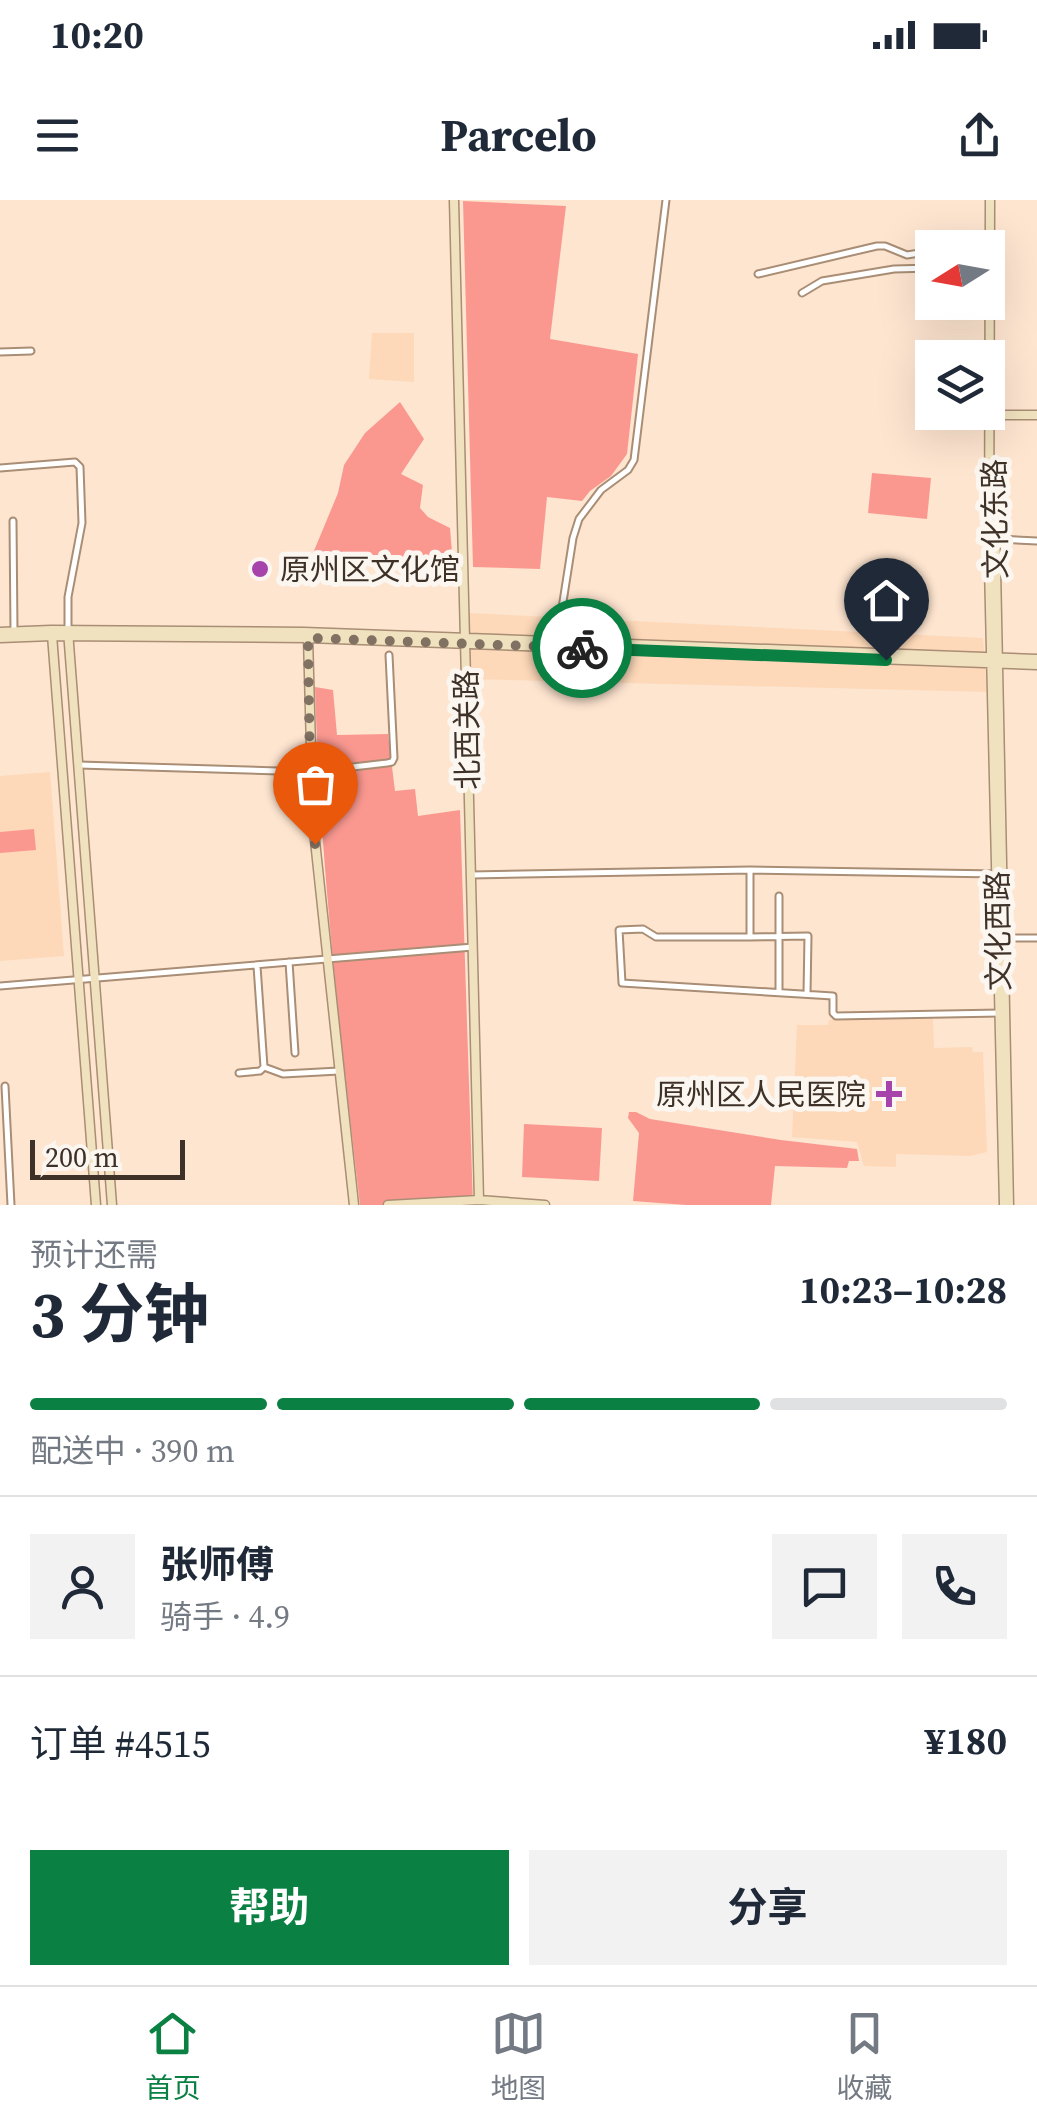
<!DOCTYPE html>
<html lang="zh">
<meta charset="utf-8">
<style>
body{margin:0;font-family:"Source Serif 4","Noto Sans SC",serif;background:#f2f2f3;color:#1f2937;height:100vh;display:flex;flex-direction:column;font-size:38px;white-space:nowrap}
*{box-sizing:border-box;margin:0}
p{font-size:32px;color:#747a83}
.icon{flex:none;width:55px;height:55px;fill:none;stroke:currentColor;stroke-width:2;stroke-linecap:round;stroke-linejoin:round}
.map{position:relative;height:1005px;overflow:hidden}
.drawer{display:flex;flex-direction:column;background:#fff;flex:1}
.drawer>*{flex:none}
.needle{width:65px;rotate:259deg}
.buttons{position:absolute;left:915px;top:30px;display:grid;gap:20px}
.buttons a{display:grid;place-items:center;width:90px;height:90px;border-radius:0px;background:#fff;box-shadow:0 10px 40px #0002;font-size:50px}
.scale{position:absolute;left:30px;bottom:25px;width:155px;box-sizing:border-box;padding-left:10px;border:5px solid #3e3228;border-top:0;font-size:28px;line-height:35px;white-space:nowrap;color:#3e3228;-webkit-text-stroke:8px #fcf6f1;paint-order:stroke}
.pin{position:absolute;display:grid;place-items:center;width:85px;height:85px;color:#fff;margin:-102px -42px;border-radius:50% 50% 50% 0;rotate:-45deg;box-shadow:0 0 10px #0007}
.pin .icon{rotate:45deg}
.courier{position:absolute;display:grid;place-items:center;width:100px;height:100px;margin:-50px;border:8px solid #0b8043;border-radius:50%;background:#fff;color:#222;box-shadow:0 2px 12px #0007}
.overview em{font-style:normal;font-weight:700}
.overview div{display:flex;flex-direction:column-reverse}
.overview{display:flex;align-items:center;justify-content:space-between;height:170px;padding:0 30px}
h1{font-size:65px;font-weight:700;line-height:75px}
.bar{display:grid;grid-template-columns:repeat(4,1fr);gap:15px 10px;align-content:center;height:120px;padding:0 30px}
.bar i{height:12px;border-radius:8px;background:#e0e1e3}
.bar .current{background:#0b8043}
.bar p{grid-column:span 4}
.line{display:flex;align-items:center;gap:25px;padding:0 30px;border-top:2px solid #e0e1e3}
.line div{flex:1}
.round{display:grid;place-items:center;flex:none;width:105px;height:105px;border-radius:0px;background:#f2f2f3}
.cta{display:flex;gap:20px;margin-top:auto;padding:20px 30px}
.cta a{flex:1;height:115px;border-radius:0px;background:#0b8043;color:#fff;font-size:40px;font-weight:700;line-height:115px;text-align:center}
.cta a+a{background:#f2f2f3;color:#1f2937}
.status{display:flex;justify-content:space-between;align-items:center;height:70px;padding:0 50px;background:#fff;direction:ltr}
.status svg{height:28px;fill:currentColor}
header{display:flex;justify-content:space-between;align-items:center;height:130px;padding:0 30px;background:#fff;font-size:45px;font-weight:700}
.tabs{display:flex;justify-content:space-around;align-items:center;height:140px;border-top:2px solid #e0e1e3;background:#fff;font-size:28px;color:#747a83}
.tabs a{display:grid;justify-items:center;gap:5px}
.tabs .current{color:#0b8043}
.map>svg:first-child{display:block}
</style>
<div class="status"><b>10:20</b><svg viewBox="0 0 49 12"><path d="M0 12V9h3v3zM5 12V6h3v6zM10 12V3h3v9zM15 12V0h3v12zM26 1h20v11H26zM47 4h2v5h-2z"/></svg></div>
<header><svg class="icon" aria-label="menu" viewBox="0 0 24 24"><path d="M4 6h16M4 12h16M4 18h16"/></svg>Parcelo<svg class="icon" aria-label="share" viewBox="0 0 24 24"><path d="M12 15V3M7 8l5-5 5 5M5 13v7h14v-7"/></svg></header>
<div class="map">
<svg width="1037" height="1005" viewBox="0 0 1037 1005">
<rect width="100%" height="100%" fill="#fee5d0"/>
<!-- built -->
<path fill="#fdd9b9" d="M372 133H414V182L369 179Z
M469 413 983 438 987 492 470 479Z
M50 572 64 756 0 761V576Z
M933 819 934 848 972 847 973 852H983L987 952 970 956 896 954V967L864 966 857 942 792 937 797 825H828L829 820Z"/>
<!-- green -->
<path fill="#fa9890" d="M463 1 566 6 550 139 638 154 627 254 611 276 590 291 582 301 547 297 540 369 473 367Z
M400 202 424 239 401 274 423 285 420 308 428 317 450 328 453 364 311 358 338 293 344 265 365 233Z
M872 273 931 278 927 319 868 313Z
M315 487 333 490 337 535 388 534 395 591 415 589 418 616 460 610 473 1005H360C340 833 320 661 315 487Z
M34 629 36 650 0 653V632Z
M629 912H636L650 919 781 940 857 949 859 961H849L847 968 775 966 771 1005H686L633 1001 639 933 628 918Z
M524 924 602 928 599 981 522 977Z"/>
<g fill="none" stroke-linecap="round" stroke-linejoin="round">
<defs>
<path id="street" d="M956 48H959
M758 74 877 46H885L907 55 932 51
M802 93 822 81 894 69 932 68
M0 152 31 151
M0 268 75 262 80 267 82 323 68 397V430
M13 321 14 432
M995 339 1037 341
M557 440 573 338 579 319 601 290 628 270 634 260 666 0
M79 565 310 572 387 563 392 562 394 558 389 455
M750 670V737H656L643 729 619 730 622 783 833 796V813L836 816 1000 813
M471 675 750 670 998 674
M750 737 808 736 807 794
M1005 738H1037
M289 762 295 853
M257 766 264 867
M0 786 473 747
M779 791V696
M239 873 260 871 264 867 283 874 339 871
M5 886 11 1005"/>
<path id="secondary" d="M454 0 479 1000
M990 0 989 366 1004 1005
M994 106V50
M989 215H1037
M994 270 1009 1005
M68 431 112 1005
M0 432 51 430 304 432 1037 459
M52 435 96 1005
M308 437 313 622 354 1005
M0 438 52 436 308 438 1037 465
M388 1005 479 1000 545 1005"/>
</defs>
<!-- street casing -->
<use href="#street" stroke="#a98d74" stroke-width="9"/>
<!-- secondary casing -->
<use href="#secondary" stroke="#a98d74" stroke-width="11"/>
<!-- street -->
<use href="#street" stroke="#fff" stroke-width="5"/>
<!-- secondary -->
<use href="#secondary" stroke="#f1e2bf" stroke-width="8"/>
</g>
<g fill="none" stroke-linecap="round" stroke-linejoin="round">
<!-- done -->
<path stroke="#817163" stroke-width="10" stroke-dasharray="0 18" d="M315 644 310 572 308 438 582 448"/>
<!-- route -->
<path stroke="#0b8043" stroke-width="12" d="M582 448 886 460"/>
</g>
<!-- markers -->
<g fill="#a644ab" stroke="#fcf6f1" stroke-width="4">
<circle cx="260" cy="369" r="10"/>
<path d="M884 879h10v10h10v10h-10v10h-10v-10h-10v-10h10z"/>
</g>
<g text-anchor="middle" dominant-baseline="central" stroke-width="10" stroke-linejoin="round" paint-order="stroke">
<!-- street labels -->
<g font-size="30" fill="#3e3228" stroke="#fcf6f1">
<text transform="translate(995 319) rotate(-91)">文化东路</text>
<text transform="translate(467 530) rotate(-91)">北西关路</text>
<text transform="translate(998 731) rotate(-91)">文化西路</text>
</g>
<!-- poi labels -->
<g font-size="30" fill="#3e3228" stroke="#fcf6f1" text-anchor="start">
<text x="280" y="369">原州区文化馆</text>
<text x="866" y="894" text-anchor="end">原州区人民医院</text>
</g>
</g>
</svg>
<div class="buttons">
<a><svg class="needle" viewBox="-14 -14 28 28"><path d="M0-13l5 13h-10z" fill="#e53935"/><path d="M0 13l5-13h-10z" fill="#747a83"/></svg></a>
<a><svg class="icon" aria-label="layers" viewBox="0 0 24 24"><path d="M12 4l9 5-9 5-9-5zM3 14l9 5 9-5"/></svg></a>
</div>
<div class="scale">200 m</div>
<div class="pin" style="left:315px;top:644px;background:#ea580c"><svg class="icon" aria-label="bag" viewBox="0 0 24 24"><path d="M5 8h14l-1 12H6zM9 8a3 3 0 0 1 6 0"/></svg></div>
<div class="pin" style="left:886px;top:460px;background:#1f2937"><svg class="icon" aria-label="home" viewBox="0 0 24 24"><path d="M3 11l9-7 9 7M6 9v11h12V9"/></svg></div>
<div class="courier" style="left:582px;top:448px"><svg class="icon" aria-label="bike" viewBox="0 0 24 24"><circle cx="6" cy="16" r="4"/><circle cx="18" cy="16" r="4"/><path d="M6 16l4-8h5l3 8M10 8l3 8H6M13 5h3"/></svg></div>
</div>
<section class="drawer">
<div class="overview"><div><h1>3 分钟</h1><p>预计还需</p></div><em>10:23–10:28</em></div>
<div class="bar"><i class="current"></i><i class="current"></i><i class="current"></i><i></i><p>配送中 · 390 m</p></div>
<div class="line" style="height:180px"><a class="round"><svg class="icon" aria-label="person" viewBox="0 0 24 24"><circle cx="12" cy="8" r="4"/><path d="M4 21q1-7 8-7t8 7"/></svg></a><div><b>张师傅</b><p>骑手 · 4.9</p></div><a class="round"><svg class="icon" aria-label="chat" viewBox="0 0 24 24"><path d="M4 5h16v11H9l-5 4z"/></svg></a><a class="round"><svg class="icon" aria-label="phone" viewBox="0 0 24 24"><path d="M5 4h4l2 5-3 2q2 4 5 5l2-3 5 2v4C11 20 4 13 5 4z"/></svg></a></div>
<div class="line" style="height:130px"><div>订单 #4515</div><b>¥180</b></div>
<div class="cta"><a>帮助</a><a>分享</a></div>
</section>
<nav class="tabs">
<a class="current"><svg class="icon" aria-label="home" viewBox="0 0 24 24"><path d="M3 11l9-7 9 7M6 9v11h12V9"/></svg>首页</a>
<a><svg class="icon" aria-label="map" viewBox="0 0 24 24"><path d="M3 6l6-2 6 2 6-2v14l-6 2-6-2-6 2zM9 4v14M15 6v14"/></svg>地图</a>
<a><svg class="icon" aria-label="saved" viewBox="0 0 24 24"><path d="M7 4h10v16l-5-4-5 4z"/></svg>收藏</a>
</nav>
